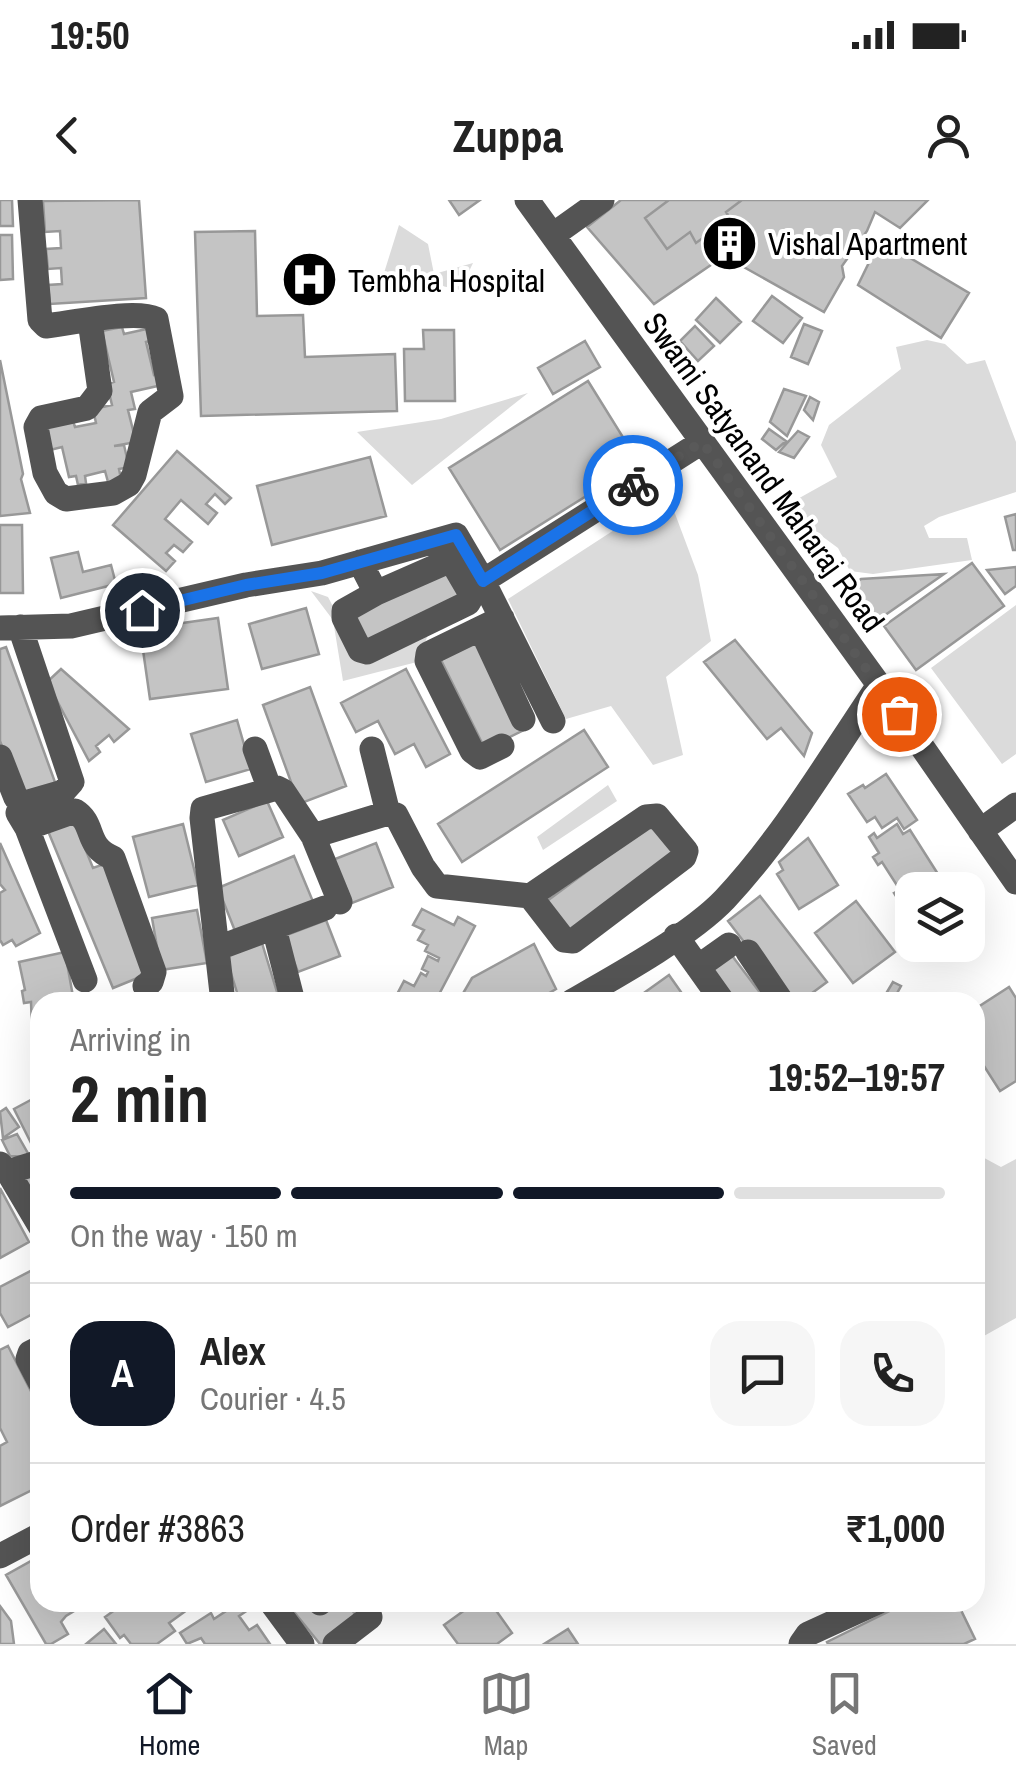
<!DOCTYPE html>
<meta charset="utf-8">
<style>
body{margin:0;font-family:"Archivo Narrow",sans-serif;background:#f6f6f6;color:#222;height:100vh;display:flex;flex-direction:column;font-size:38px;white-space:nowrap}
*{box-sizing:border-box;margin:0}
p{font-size:32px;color:#767676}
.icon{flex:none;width:55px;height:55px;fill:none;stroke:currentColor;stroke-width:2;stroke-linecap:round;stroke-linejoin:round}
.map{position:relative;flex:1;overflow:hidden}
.side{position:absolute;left:30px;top:792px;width:955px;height:620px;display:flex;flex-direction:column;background:#fff;border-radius:30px;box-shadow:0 10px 40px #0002}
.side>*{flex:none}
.buttons{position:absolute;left:895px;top:672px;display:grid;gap:20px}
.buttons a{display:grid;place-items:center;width:90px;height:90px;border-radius:20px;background:#fff;box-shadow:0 10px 40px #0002;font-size:50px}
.pin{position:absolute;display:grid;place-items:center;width:85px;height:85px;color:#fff;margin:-42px;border:5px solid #fff;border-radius:50%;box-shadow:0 2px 10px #0007}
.courier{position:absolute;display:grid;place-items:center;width:100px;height:100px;margin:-50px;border:8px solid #1a73e8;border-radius:50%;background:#fff;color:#222;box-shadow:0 2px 12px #0007}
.head em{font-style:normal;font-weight:800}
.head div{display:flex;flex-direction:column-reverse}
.head{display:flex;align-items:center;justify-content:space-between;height:170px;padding:0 40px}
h1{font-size:65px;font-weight:800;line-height:75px}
.bar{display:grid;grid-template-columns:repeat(4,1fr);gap:15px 10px;align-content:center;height:120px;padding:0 40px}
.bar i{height:12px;border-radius:8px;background:#e0e0e0}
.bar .on{background:#111827}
.bar p{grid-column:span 4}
.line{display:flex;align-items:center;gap:25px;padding:0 40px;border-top:2px solid #e0e0e0}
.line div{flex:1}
.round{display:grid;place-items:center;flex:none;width:105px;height:105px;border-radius:30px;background:#f6f6f6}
.status{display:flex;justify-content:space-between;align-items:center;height:70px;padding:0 50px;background:#fff;direction:ltr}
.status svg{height:28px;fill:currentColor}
header{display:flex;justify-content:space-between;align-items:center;height:130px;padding:0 40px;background:#fff;font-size:45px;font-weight:800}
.dock{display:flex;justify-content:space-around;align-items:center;height:140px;border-top:2px solid #e0e0e0;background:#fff;font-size:28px;color:#767676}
.dock a{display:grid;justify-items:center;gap:5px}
.dock .on{color:#111827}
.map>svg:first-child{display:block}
</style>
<div class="status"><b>19:50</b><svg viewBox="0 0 49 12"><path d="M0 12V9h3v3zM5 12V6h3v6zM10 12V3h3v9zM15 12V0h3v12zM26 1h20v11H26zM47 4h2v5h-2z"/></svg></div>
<header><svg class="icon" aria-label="back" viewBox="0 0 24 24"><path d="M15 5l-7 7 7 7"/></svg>Zuppa<svg class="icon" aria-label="person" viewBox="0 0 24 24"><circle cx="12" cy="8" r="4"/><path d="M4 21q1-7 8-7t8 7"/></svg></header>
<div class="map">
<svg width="1016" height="1444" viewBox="0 0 1016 1444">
<rect width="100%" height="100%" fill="#fff"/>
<!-- green -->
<path fill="#dbdbdb" d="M399 25 428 44 434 74 473 63 460 90 384 73Z
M927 140 945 144 967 164 985 160 1016 242V292L939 317 924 326 929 338H967L972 360 873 374 850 371 838 348 811 328 794 301 837 277 821 245 829 225 901 169 896 147Z
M528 193 412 285 357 232 441 219Z
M668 295 698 375 711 441 666 477 683 555 653 565 611 506 566 519 508 399Z
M311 391 328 397 361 460 428 435 417 462 343 481 333 420Z
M1016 405V554L1002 564 931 468Z
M608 585 617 601 543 650 537 637Z
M975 953 1001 967 1016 959V1118L975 1141Z"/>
<!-- building -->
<path fill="#c4c4c4" stroke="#989898" stroke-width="2.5" d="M0 0H12L13 26H0Z
M139 0 146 98 50 104 48 85 62 84 61 68 48 69 46 49 61 48 60 31 45 32 43 1Z
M449 0H480L459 15Z
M621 0H928L900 28 875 12 867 31 842 66 844 77 824 112 724 56 654 104 587 27Z
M669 0H742L726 12 730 18 696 43 690 32 667 49 645 18Z
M255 31 257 116 303 115 305 157 395 154 397 211 201 216 195 32Z
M0 35H12L13 79 0 80Z
M880 40 969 93 941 138 858 85Z
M772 96 802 118 783 143 753 121Z
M716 98 741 122 720 143 696 120Z
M804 124 822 131 808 164 791 157Z
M695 126 714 146 698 161 680 141Z
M122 127 124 134 151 128 154 140 146 142 154 175 159 174 162 185 131 192 135 209 128 210 136 242 114 246 124 245 129 267 119 269 121 279 108 282 105 271 85 276 86 283 78 285 76 276 69 277 62 247 50 250 43 224 72 218 75 227 96 223 93 209 112 205 107 184 114 182 102 131Z
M423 130H454L455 201H405L404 149H424Z
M585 141 600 167 553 194 538 168Z
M0 160 23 274 21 279 30 313 0 316Z
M588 181 639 263 500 350 449 268Z
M784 189 806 196 787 236 770 222Z
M810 197 819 202 813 220 804 210Z
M769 229 786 241 776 250 762 239Z
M798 231 809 237 794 258 779 252Z
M177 251 231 298 225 304 215 294 206 304 217 313 208 324 181 300 165 319 192 342 183 352 174 345 166 353 175 361 166 371 113 325Z
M370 257 386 316 272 345 257 286Z
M1016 314V350H1013L1005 317Z
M0 325H22L23 393H0Z
M78 352 83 372 111 365 116 384 61 398 51 358Z
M972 363 1004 406 916 470 884 426Z
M450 365 466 397 365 447 349 414Z
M1016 367V386L1005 394 987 370Z
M944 374 878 420 851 387 861 379Z
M306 408 319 454 262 469 249 424Z
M218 418 228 489 150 499 140 429Z
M478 435 524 530 485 549 438 454Z
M735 440 812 533 804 556 781 528 767 539 704 462Z
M6 447 56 585 21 598 0 541V449Z
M61 469 129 529 114 542 109 535 96 546 100 552 89 561 47 482Z
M406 469 450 554 426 567 414 544 395 554 378 521 356 532 341 503Z
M310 487 346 586 299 604 263 505Z
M237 520 251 569 206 582 191 534Z
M584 530 608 567 462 662 438 624Z
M886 574 917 620 904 629 897 618 882 628 875 617 867 622 848 594 863 585 865 588Z
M267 601 283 637 239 656 223 620Z
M656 620 681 652 568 737 543 704Z
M74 621 93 668 110 662 145 775 113 788 48 631Z
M183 624 198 685 149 697 133 637Z
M897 624 903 634 910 630 943 682 937 686 940 690H912V707L911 704 904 709 894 693 900 690 882 662 878 665 873 657 879 653 869 637 874 633 877 638Z
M808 638 838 685 799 709 777 674 783 670 779 662Z
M0 643 40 733 16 746 12 740 3 745 0 740V693L5 690 0 684Z
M376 643 393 687 347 705 330 661Z
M294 656 314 704 237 736 218 688Z
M760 696 827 782 800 802H790L728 721Z
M856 701 895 752 853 783 815 733Z
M422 709 454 725 458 717 475 726 435 802H393L404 781 414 786 421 773 426 776 428 772 422 769 428 756 438 761 439 758 425 751 428 745 418 740 424 730 413 725Z
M197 710 207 763 161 770 152 718Z
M326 720 340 756 298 772 284 736Z
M262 743 280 802H240L225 754Z
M534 744 556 789 534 802H458L472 778Z
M727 749 767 802H727L703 770Z
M65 752 74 802H40V844L38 829 32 830 31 802 24 803 22 791 25 790 19 762Z
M669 775 688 802H646L641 795Z
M893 782 901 786 895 797 905 802H881Z
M1009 787 1016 798V881L1000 891 975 852V809Z
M40 895V953L37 955 14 909Z
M6 908 19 927 3 938 0 912Z
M17 934 30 957 10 956 2 940Z
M40 970V1013L23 978Z
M0 988 29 1042 0 1058Z
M40 1066V1110L8 1127 0 1113V1087Z
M8 1146 40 1209V1286L0 1306V1246L7 1242 0 1228V1150Z
M40 1356V1402H89L66 1416 61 1422 68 1434 51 1444H46L6 1375Z
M126 1402H198L169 1423 175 1431 157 1444H131L124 1435 120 1438 105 1417Z
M231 1402H242L248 1410 239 1416 249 1430 257 1425 270 1444H205L201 1438 187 1444 180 1433 211 1413 214 1419 226 1411 224 1407Z
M286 1402H350L347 1404 360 1420 332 1444H320Z
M476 1402H490L512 1433 497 1444H458L444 1425Z
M908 1402H957L975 1439 964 1444H828L827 1442Z
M0 1406 11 1421 14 1444H0Z
M104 1429 116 1444H86Z
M568 1429 578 1444H544Z"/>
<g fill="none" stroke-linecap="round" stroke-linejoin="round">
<!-- minor -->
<path stroke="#545454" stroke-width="25" d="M30 0 40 120 46 126C72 123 135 109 156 119L171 196 150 212 134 275 129 284 113 293 66 299 56 293 45 273 36 227 41 218 87 208 100 191 90 121
M527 0 879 485 1016 682
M553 35 602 0
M360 362 376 393 344 411V418L360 450 367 452 468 403 472 396 451 360 376 393
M483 381 702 242
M502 418 428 454 427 461 472 551 480 557 502 546
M0 428 71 426 246 385 322 373 456 335 483 381 553 521
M481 429 523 519
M255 549 270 590
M372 549 388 613
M0 557 16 598 25 603 63 592 72 582 20 427
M18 613 27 628 85 780
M27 628 75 611C96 624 84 646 113 658L154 772 151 782 145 786
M980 631 1016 605
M313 636 340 702
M274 728 293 802
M676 736 723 802
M218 748 325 708
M748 752 782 802
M698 767 729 745
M223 802 202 618 203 609 277 588 283 591 313 636 388 613 396 615 423 667 437 686 530 696 646 617 657 616 686 651 684 657 573 741 564 740 530 696
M571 802C615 777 691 735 725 699 784 636 830 557 879 485
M0 964 8 972 40 1026
M8 972 40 962
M40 1148 30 1153 28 1159 40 1182
M0 1356 40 1335
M271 1402 302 1444
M320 1403V1402
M335 1444 370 1417 365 1402
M801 1444 808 1434 878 1402"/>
</g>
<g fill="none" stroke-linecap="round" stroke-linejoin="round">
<!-- done -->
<path stroke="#595959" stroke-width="10" stroke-dasharray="0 18" d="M633 285 702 242 899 514"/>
<!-- route -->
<path stroke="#1a73e8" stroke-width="12" d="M142 410 246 385 322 373 456 335 483 381 633 285"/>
</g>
<!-- icons -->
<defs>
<symbol id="building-disc" viewBox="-11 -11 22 22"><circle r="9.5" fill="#000" stroke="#fff"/><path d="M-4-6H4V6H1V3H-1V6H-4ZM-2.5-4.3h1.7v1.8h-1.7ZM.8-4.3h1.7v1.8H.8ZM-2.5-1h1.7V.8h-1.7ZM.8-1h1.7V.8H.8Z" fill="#fff"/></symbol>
<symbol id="hospital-disc" viewBox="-11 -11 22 22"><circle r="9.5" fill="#000" stroke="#fff"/><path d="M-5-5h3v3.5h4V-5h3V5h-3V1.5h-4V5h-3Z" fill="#fff"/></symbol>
</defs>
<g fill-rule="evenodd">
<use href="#building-disc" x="698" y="12" width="63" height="63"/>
<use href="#hospital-disc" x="278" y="48" width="63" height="63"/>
</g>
<g text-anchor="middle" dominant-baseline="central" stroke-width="8" stroke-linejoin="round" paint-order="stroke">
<!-- poi labels -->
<g font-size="32" fill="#000" stroke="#fff" text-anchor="start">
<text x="768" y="43">Vishal Apartment</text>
<text x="348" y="80">Tembha Hospital</text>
</g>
<!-- street labels -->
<g font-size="32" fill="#000" stroke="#fff">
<text transform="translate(764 272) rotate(54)">Swami Satyanand Maharaj Road</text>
</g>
</g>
</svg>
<div class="buttons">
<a><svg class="icon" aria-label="layers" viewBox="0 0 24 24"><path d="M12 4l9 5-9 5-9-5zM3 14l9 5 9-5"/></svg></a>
</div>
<div class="pin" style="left:899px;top:514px;background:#ea580c"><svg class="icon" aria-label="bag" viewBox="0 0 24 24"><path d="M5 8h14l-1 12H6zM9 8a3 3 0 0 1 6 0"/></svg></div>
<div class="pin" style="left:142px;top:410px;background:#1f2937"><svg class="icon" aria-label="home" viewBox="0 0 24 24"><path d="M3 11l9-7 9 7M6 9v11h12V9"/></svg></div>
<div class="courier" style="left:633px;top:285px"><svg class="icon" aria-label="bike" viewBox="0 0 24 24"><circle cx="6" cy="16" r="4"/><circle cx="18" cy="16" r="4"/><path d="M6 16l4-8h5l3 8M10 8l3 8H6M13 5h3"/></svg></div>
<section class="side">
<div class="head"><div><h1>2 min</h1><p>Arriving in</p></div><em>19:52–19:57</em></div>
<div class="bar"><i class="on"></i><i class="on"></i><i class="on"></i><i></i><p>On the way · 150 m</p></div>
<div class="line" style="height:180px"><b class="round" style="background:#111827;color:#fff">A</b><div><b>Alex</b><p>Courier · 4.5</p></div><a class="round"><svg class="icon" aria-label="chat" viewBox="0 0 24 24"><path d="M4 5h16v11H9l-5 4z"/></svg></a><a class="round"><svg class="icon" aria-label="phone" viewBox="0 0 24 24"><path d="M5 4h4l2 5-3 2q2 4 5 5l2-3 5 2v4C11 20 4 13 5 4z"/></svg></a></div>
<div class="line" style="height:130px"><div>Order #3863</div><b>₹1,000</b></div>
</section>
</div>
<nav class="dock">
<a class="on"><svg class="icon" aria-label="home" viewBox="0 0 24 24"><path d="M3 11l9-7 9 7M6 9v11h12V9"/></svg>Home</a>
<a><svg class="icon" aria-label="map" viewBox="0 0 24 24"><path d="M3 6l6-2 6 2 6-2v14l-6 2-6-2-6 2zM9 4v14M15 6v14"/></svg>Map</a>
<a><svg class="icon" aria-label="saved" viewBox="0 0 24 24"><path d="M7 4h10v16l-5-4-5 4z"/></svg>Saved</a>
</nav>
